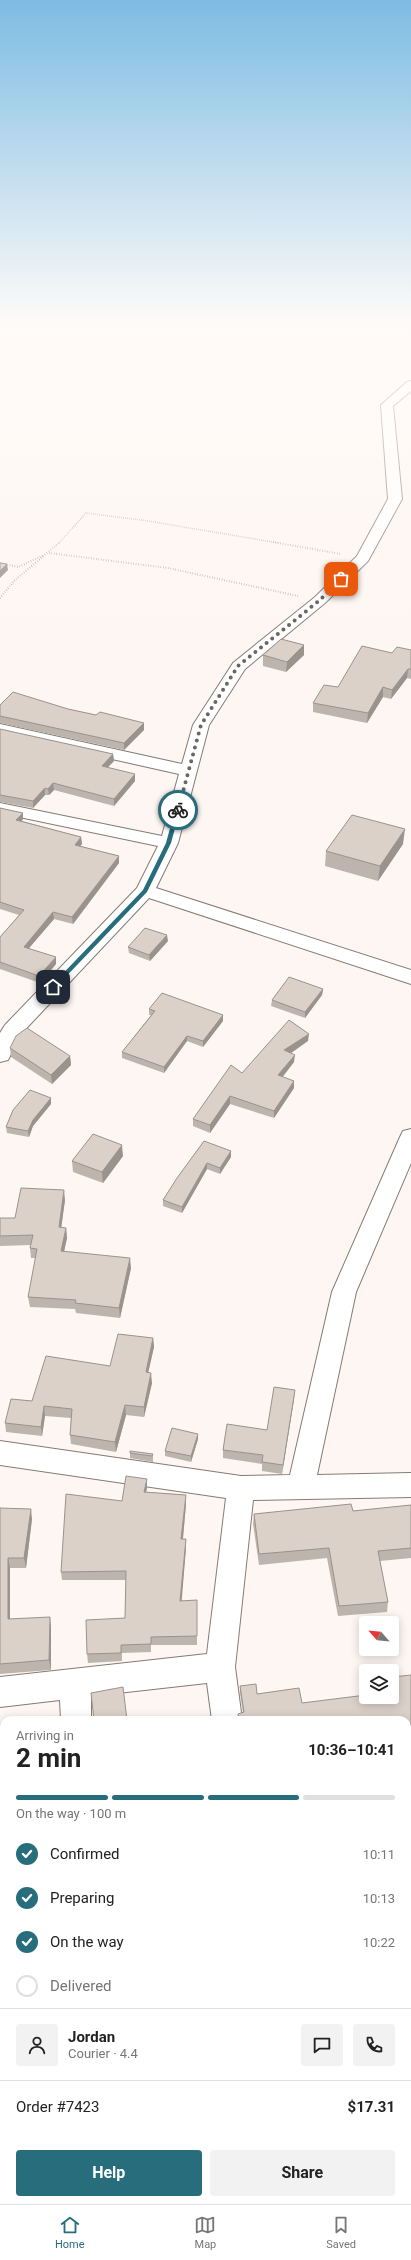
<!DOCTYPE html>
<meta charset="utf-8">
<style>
body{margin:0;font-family:Roboto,sans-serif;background:#f2f2f2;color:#222;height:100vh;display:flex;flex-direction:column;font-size:15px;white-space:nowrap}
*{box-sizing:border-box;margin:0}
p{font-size:13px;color:#767676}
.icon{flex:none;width:22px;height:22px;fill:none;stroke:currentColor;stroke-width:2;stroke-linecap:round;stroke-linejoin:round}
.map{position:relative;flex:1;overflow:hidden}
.drawer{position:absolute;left:0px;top:1716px;width:411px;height:488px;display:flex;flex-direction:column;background:#fff;border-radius:12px 12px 0 0;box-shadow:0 2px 10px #0003}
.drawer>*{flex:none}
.needle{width:26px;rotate:297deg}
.buttons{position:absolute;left:359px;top:1616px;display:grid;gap:8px}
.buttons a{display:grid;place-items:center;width:40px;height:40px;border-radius:4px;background:#fff;box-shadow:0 2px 10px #0003;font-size:20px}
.pin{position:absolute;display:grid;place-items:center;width:34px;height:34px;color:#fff;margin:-17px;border-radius:8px;box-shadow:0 2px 6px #0006}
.courier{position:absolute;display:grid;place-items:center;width:40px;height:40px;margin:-20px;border:3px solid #276d7c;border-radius:50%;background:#fff;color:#222;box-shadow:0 1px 5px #0007}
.summary em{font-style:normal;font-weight:700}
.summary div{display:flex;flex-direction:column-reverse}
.summary{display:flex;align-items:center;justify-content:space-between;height:68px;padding:0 16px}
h1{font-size:26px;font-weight:700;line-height:30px}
.bar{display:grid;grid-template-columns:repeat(4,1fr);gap:6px 4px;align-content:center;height:48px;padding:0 16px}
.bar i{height:5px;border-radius:3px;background:#e0e0e0}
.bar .active{background:#276d7c}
.bar p{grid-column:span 4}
.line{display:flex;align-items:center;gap:10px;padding:0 16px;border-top:1px solid #e0e0e0}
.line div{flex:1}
.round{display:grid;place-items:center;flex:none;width:42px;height:42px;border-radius:4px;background:#f2f2f2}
ol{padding:0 16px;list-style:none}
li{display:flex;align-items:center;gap:12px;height:44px}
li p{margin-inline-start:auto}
li .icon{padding:4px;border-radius:50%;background:#276d7c;color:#fff;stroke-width:4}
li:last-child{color:#767676}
li i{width:22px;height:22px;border:2px solid #e0e0e0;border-radius:50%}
.action{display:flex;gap:8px;margin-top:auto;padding:8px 16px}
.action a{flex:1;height:46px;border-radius:4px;background:#276d7c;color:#fff;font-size:16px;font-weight:700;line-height:46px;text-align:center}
.action a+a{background:#f2f2f2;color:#222}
.tabs{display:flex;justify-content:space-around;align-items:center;height:56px;border-top:1px solid #e0e0e0;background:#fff;font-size:11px;color:#767676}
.tabs a{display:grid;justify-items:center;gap:2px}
.tabs .active{color:#276d7c}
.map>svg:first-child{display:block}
</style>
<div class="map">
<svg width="411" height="2204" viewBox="0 0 411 2204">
<rect width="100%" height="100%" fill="#fef6f2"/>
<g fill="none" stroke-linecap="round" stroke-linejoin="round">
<defs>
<path id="minor" d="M411 381V391L393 406 402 499 368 561 325 603 245 669 209 725 178 843 156 888 411 970V984L149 898 21 1034 8 1060 0 1062V1033L5 1025 137 888 158 846 0 813V803L162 836 179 774 0 734V724L182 764 193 725 233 663 315 597 357 556 388 499 381 405 407 382Z
M411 1129V1163L356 1292 317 1475 411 1473V1497L253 1500 235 1667 242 1720H212L207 1683 91 1696V1720H61L60 1700 0 1707V1677L207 1654 226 1498 0 1465V1441L241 1476 290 1475 332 1292 400 1137 403 1131Z
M407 1805H411V1837H407Z
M55 2200H93V2204H55Z
M298 2200H336V2204H298Z"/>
</defs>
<!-- minor casing -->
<use href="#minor" stroke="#857b73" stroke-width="2"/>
<!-- path-far1 -->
<path stroke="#99928f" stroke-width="1.5" stroke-dasharray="0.5 1.5" stroke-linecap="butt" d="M59 543 86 513 142 520 279 543"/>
<!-- path -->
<path stroke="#99928f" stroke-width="2" stroke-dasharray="0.5 2" stroke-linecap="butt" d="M273 542 341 554
M49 553 168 568 298 596
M0 563 18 567 44 555
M0 598 14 581 60 542"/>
<!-- minor -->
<use href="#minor" fill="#fff" fill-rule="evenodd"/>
</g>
<!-- wall -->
<path fill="#bdb4ad" d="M304 645V655L286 672 263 666V655Z
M411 650V679L407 678 391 699 383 697 367 723 313 712V703L392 653Z
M0 705 68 709 96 715 144 723V730L124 750 0 723Z
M0 729 113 754 114 761 107 768 135 774V781L114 806 54 790 49 795H45L33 808 0 802Z
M0 808 23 813V819L22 821 81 837 82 844 80 846 119 856V863L73 924 54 919 29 948 56 964 40 983 0 969V937L19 915 0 909Z
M403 844 378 881 325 866 326 851Z
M168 941 150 961 129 953 128 947Z
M323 989 322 995 305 1018 271 1006 272 1000Z
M149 1009 223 1015V1021L203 1047 187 1041 164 1073 122 1058V1052L151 1015H149Z
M308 1041 291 1053 294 1062 282 1077 294 1081V1088L274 1118 230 1104 210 1133 193 1126V1119Z
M10 1048 70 1056 71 1065 52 1084 11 1057Z
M51 1098V1104L33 1126 29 1137 7 1133 6 1127Z
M204 1141 231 1157 220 1174 207 1169 182 1213 163 1206V1200Z
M123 1156 103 1183 73 1172 72 1161Z
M65 1200 61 1227 66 1228 67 1238 64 1251 131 1268 120 1318 76 1313 75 1309 30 1307 28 1297 36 1258H31L30 1248 31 1245 0 1246V1218H15Z
M153 1338 154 1347 148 1373 152 1383 144 1417 126 1415 116 1452 71 1444 70 1435 71 1418 45 1416 42 1436 6 1432 5 1423 32 1401 110 1366Z
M294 1399 282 1474 262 1471V1464L223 1458V1450L267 1430Z
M198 1434V1439L191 1462 165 1456V1451Z
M130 1453 153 1454V1462L130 1458Z
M147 1479V1488L146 1492 186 1495V1504L183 1539H186V1548L181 1601 197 1600V1645H151V1652L122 1653V1661L88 1663 87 1654 125 1618 126 1580H62L61 1572 122 1501Z
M411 1505V1558L380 1561 388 1602 387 1612 338 1616 327 1558 259 1565 253 1524 254 1514 353 1511Z
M0 1508 32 1519 26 1568H10V1619L51 1626V1670L0 1674Z
M411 1675V1739L407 1740V1720H238V1714L243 1713 240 1693V1686L257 1694 302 1703 392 1697Z
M411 1852V2032L407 2033V1853Z
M0 2025H4V2099H0Z"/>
<!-- shaded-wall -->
<path fill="#9a928d" d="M7 564 8 570 0 578V571Z
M304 645V655L286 672 287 662Z
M408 669 407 678 391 699 392 690Z
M383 687V697L367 723 368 713Z
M144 723V730L124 750V743Z
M113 754 114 761 102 773V766Z
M135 774V781L114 806V799Z
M53 783 54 790 49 795 48 789Z
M45 788V795L33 808V801Z
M23 813V819L17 826 16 820Z
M405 829 403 844 378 881 380 866Z
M81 837 82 844 75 852V845Z
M119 856V863L73 924 72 917Z
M53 912 54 919 24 954V947Z
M167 935 168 941 150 961 149 955Z
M56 957V964L40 983 39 976Z
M323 989 322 995 305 1018V1012Z
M223 1015V1021L203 1047V1041Z
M309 1034 308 1041 284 1058V1050Z
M187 1036V1041L164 1073V1067Z
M295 1055 294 1062 278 1083V1075Z
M70 1056 71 1065 52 1084 51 1075Z
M294 1081V1088L274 1118V1111Z
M230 1096V1104L210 1133V1125Z
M51 1098V1104L33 1126 29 1137 28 1131 33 1120Z
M122 1145 123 1156 103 1183 102 1172Z
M231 1151V1157L220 1174V1168Z
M207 1163V1169L182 1213V1207Z
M64 1190 65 1200 60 1237 59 1227Z
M66 1228 67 1238 62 1261 61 1251Z
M130 1258 131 1268 120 1318 119 1308Z
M153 1338 154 1347 146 1382V1372Z
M151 1373 152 1383 144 1417V1407Z
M295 1390 294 1399 282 1474 283 1465Z
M125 1405 126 1415 116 1452 115 1442Z
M44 1406 45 1416 42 1436 41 1427Z
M198 1434V1439L191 1462V1456Z
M147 1479V1488L144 1501V1492Z
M186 1495V1504L182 1548 181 1539Z
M31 1509 32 1519 26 1568 24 1558Z
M186 1539V1548L181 1609 180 1601Z
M8 1558 10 1568V1629L8 1619Z
M50 1617 51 1626V1670L49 1660Z
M411 2138V2143L407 2145V2139Z"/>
<!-- building -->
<path fill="#dcd1c9" stroke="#9a928d" d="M0 563 7 564 0 571Z
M281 639 304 645 287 662 263 655Z
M362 646 392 653 397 647 411 650V669H408L392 690 383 687 368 713 313 703 324 685 338 687Z
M13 692 68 709 96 715 100 712 144 723 124 743 0 716V705Z
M0 729 113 754 102 766 135 774 114 799 53 783 48 789 45 788 33 801 0 795Z
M0 808 23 813 16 820 81 837 75 845 119 856 72 917 53 912 24 947 56 957 39 976 0 962V937L24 910 0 902Z
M352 815 405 829 380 866 326 851Z
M145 928 167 935 149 955 128 947Z
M289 977 323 989 305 1012 272 1000Z
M162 993 223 1015 203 1041 187 1036 164 1067 122 1052 155 1011 149 1009Z
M289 1020 309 1034 284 1050 295 1055 278 1075 294 1081 274 1111 230 1096 210 1125 193 1119 231 1065 242 1073Z
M27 1028 70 1056 51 1075 10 1048 16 1036Z
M30 1090 51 1098 33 1120 28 1131 6 1127 13 1110Z
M93 1134 122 1145 102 1172 72 1161Z
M204 1141 231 1151 220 1168 207 1163 182 1207 163 1200 177 1178Z
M21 1188 64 1190 59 1227 66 1228 61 1251 130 1258 119 1308 75 1303 76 1300 28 1297 37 1249 30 1248 33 1235 0 1236V1218H15Z
M118 1334 153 1338 146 1372 151 1373 144 1407 125 1405 115 1442 70 1435 72 1409 44 1406 41 1427 5 1423 11 1399 32 1401 46 1356 110 1366Z
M274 1387 295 1390 283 1465 262 1462 263 1455 223 1450 227 1424 267 1430Z
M172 1428 198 1434 191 1456 165 1451Z
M130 1451 153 1454 152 1456 130 1453Z
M126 1476 147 1479 144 1492 186 1495 181 1539H186L180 1601 197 1600V1636L151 1637V1644L121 1645V1653L87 1654 86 1620 125 1618 126 1571 61 1572 66 1494 122 1501Z
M351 1504 353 1511 411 1505V1548L378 1551 388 1602 339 1606 329 1548 259 1554 254 1514Z
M0 1508 31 1509 24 1558H8V1619L50 1617 49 1660 0 1664Z
M411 1675V1732L407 1733V1720H239L238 1714 244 1712 240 1686 256 1684 257 1694 299 1688 302 1703 366 1695V1697H392V1677Z
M123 1687 127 1720H94L91 1693Z
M411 1852V2025L407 2026V1853Z
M0 2025H4V2092L0 2093Z
M411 2064V2138L407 2139V2065Z
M86 2200H182L183 2204H87Z
M323 2200H388L389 2204H325Z"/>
<!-- sky -->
<linearGradient id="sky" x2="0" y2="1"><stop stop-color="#7dbce3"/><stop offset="0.51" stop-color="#fffbf9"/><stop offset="1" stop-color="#fffbf9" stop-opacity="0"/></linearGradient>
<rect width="411" height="635" fill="url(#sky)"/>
<!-- route -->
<path fill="#276d7c" d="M178 808 180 810 171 843 147 892 55 988H51V986L143 890 166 843 175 810Z"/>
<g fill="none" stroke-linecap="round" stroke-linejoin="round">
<!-- done -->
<path stroke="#6c6663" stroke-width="4" stroke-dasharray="0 7.2" d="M178 810 201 725 238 666 320 600 341 579"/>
</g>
</svg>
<div class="buttons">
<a><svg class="needle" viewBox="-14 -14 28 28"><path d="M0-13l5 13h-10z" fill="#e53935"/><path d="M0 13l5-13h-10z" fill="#767676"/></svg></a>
<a><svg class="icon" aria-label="layers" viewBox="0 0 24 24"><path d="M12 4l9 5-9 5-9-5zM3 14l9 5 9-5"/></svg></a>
</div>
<div class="pin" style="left:341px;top:579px;background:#ea580c"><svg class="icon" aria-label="bag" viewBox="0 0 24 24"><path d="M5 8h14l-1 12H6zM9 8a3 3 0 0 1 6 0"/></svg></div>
<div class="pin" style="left:53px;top:987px;background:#1f2937"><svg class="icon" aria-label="home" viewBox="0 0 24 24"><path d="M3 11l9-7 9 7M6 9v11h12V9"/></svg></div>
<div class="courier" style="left:178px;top:810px"><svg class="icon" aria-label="bike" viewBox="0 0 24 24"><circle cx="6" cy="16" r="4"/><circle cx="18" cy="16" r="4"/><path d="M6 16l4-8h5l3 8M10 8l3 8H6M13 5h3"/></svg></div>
<section class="drawer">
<div class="summary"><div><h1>2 min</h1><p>Arriving in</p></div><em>10:36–10:41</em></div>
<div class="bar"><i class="active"></i><i class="active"></i><i class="active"></i><i></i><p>On the way · 100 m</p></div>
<ol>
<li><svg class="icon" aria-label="check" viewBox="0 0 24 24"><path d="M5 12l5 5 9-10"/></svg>Confirmed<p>10:11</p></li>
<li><svg class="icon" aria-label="check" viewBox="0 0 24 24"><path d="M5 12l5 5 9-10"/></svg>Preparing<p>10:13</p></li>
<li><svg class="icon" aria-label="check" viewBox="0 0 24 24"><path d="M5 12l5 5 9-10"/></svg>On the way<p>10:22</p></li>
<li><i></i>Delivered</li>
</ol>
<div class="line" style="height:72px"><a class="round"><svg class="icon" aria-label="person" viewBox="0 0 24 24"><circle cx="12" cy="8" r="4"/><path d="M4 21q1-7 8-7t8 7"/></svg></a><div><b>Jordan</b><p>Courier · 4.4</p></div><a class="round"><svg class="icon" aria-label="chat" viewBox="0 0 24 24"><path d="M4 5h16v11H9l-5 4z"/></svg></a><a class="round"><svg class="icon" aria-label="phone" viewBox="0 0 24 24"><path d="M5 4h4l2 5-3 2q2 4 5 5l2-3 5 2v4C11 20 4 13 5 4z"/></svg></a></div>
<div class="line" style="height:52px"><div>Order #7423</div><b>$17.31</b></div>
<div class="action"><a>Help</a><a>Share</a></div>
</section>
</div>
<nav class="tabs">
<a class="active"><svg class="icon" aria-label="home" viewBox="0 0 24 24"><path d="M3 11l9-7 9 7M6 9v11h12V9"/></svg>Home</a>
<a><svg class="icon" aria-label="map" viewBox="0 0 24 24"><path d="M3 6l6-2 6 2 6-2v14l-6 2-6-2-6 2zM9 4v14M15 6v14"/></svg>Map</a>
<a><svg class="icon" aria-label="saved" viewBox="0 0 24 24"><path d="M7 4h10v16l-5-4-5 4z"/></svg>Saved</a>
</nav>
